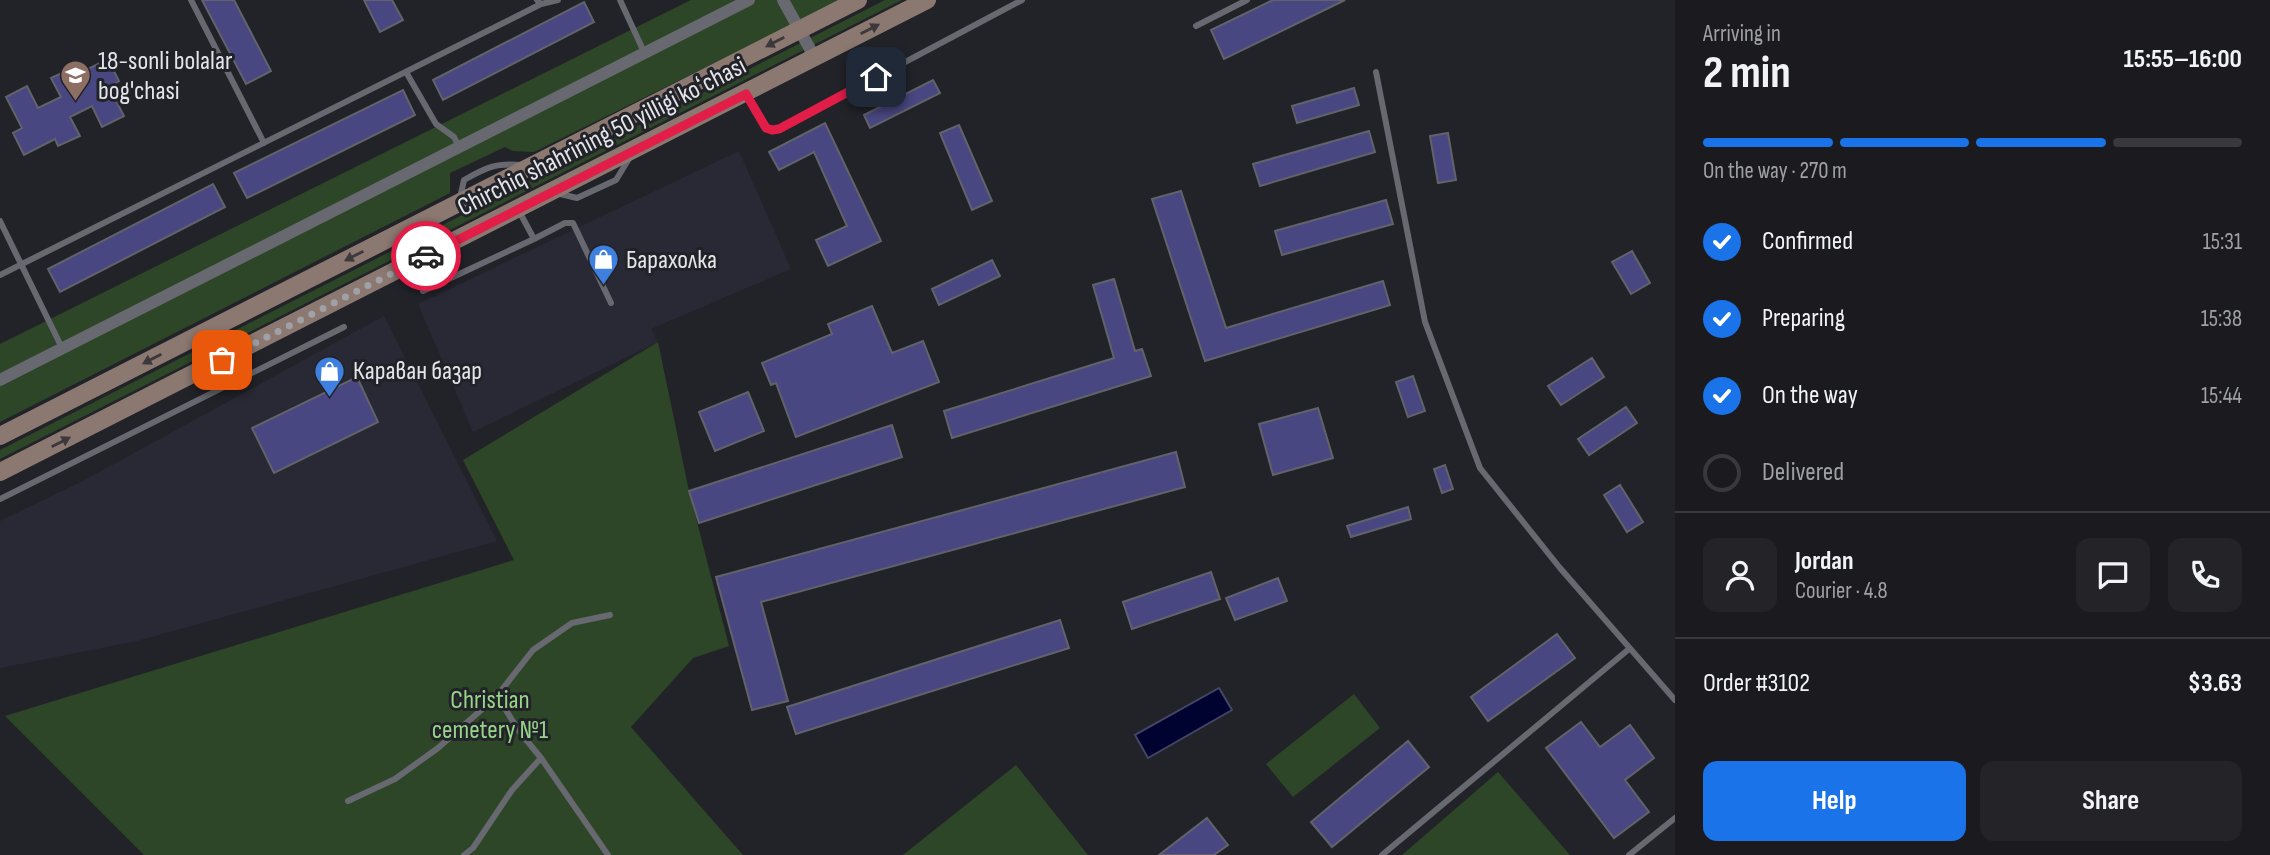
<!DOCTYPE html>
<meta charset="utf-8">
<style>
body{margin:0;font-family:"Sofia Sans Condensed",sans-serif;background:#232328;color:#f1f3f6;height:100vh;display:flex;flex-direction:column;font-size:26px;white-space:nowrap}
*{box-sizing:border-box;margin:0}
p{font-size:23px;color:#9fa1a4}
.icon{flex:none;width:38px;height:38px;fill:none;stroke:currentColor;stroke-width:2;stroke-linecap:round;stroke-linejoin:round}
.map{position:relative;flex:1;overflow:hidden}
.side{display:flex;flex-direction:column;background:#1a1a1f;width:595px}
.side>*{flex:none}
.pin{position:absolute;display:grid;place-items:center;width:60px;height:60px;color:#fff;margin:-30px;border-radius:14px;box-shadow:0 4px 10px #0006}
.courier{position:absolute;display:grid;place-items:center;width:70px;height:70px;margin:-35px;border:5px solid #e11d48;border-radius:50%;background:#fff;color:#222;box-shadow:0 2px 9px #0007}
.summary em{font-style:normal;font-weight:700}
.summary div{display:flex;flex-direction:column-reverse}
.summary{display:flex;align-items:center;justify-content:space-between;height:119px;padding:0 28px}
h1{font-size:46px;font-weight:700;line-height:52px}
.bar{display:grid;grid-template-columns:repeat(4,1fr);gap:10px 7px;align-content:center;height:84px;padding:0 28px}
.bar i{height:9px;border-radius:5px;background:#38383d}
.bar .on{background:#1a73e8}
.bar p{grid-column:span 4}
.line{display:flex;align-items:center;gap:18px;padding:0 28px;border-top:2px solid #38383d}
.line div{flex:1}
.round{display:grid;place-items:center;flex:none;width:74px;height:74px;border-radius:14px;background:#232328}
ol{padding:0 28px;list-style:none}
li{display:flex;align-items:center;gap:21px;height:77px}
li p{margin-inline-start:auto}
li .icon{padding:7px;border-radius:50%;background:#1a73e8;color:#fff;stroke-width:4}
li:last-child{color:#9fa1a4}
li i{width:38px;height:38px;border:4px solid #38383d;border-radius:50%}
.primary-button{display:flex;gap:14px;margin-top:auto;padding:14px 28px}
.primary-button a{flex:1;height:80px;border-radius:14px;background:#1a73e8;color:#fff;font-size:28px;font-weight:700;line-height:80px;text-align:center}
.primary-button a+a{background:#232328;color:#f1f3f6}
main{display:flex;flex:1;min-height:0}
.map>svg:first-child{display:block}
</style>
<main>
<div class="map">
<svg width="1675" height="855" viewBox="0 0 1675 855">
<rect width="100%" height="100%" fill="#222329"/>
<!-- built -->
<path fill="#292936" d="M739 151 791 269 651 329 658 342 473 432 418 304Z
M384 316 497 541 137 641 0 668V521L83 481Z"/>
<!-- green -->
<path fill="#2d4627" d="M691 0H842L534 152 513 151 505 147 450 173V193L0 422V344Z
M885 0H902L0 459V450Z
M658 342 689 491 729 646 693 658 631 727 743 855H144L5 716 514 560 463 460Z
M1354 694 1380 728 1293 797 1266 764Z
M1016 765 1088 855H903Z
M1498 772 1570 855H1402Z"/>
<!-- water -->
<path fill="#000230" stroke="#444668" stroke-width="2" d="M1219 688 1232 710 1148 758 1135 735Z"/>
<!-- building -->
<path fill="#494781" stroke="#62626a" stroke-width="2" d="M202 0H234L271 71 246 84Z
M364 0H392L403 20 380 32Z
M1273 0H1345L1224 59 1211 30Z
M584 2 594 22 443 100 433 80Z
M108 59 119 81 109 87 124 116 102 127 92 106 70 117 80 136 58 146 55 139 24 155 13 133 22 128 6 97 27 86 38 108 61 97 51 78 73 68 76 75Z
M933 80 940 93 870 128 864 115Z
M1354 88 1359 105 1297 123 1292 106Z
M403 90 415 115 247 198 234 173Z
M825 123 881 241 828 266 816 240 847 226 814 152 779 170 769 152Z
M959 125 992 201 972 210 940 133Z
M1369 131 1375 152 1260 186 1253 164Z
M1448 133 1456 180 1438 183 1430 136Z
M213 184 225 207 60 292 48 269Z
M1181 191 1226 328 1383 281 1390 305 1205 361 1152 199Z
M1386 200 1393 224 1282 255 1275 231Z
M1632 251 1650 283 1631 294 1612 262Z
M992 260 1000 276 939 305 932 289Z
M1114 279 1135 351 1142 349 1151 376 952 438 944 411 1114 358 1093 285Z
M872 306 892 353 923 341 939 382 796 437 776 383 771 385 762 363 832 334 828 324Z
M1592 358 1604 377 1561 405 1548 386Z
M1413 376 1425 411 1408 417 1396 382Z
M357 377 378 422 274 473 252 428Z
M748 392 764 431 715 451 699 412Z
M1626 407 1637 423 1589 455 1578 439Z
M1318 408 1333 458 1273 475 1259 424Z
M892 425 902 457 699 523 689 491Z
M1176 452 1185 487 761 602 788 701 752 710 716 577Z
M1445 465 1453 489 1442 493 1434 469Z
M1620 485 1643 522 1627 532 1604 495Z
M1408 507 1411 519 1351 537 1347 526Z
M1211 572 1220 599 1132 629 1123 602Z
M1278 578 1287 601 1235 620 1226 598Z
M1060 620 1069 648 796 734 787 707Z
M1557 634 1575 658 1488 721 1471 697Z
M1581 722 1600 747 1630 725 1654 758 1625 780 1649 812 1614 838 1546 748Z
M1408 741 1429 767 1332 847 1311 822Z
M1207 818 1228 845 1214 855H1159Z"/>
<g fill="none" stroke-linecap="round" stroke-linejoin="round">
<!-- lane -->
<path stroke="#676870" stroke-width="6" d="M191 0 264 143
M537 0 541 4 558 0
M620 0 644 52
M1196 26 1247 0
M406 72 436 124 454 137 459 147
M1376 72 1425 322 1480 468 1560 568 1675 700
M747 95 766 128 772 130 779 129 1022 0
M556 193 577 198 616 180 630 157
M460 198 464 180C487 167 495 163 522 165
M0 221 62 348
M534 239 565 223H573L611 303
M0 275 541 4
M423 291 534 239 519 211
M0 499 344 327
M348 801 395 779 438 748 497 696
M464 855 473 848 512 790 541 758
M608 855 541 758 519 731 497 696 533 650 572 623 610 615
M1382 855 1629 649
M1629 855 1675 818"/>
<!-- street -->
<path stroke="#676870" stroke-width="12" d="M783 0 815 58
M0 380 749 0"/>
<!-- secondary -->
<path stroke="#8b7871" stroke-width="18" d="M0 436 858 0
M0 472 927 0"/>
</g>
<!-- one-way arrows -->
<defs><path id="oneway-solid" d="M-6-.8H1V-3.2L6.5 0L1 3.2V.8H-6Z" transform="scale(1.75)"/></defs>
<g fill="#3c383b">
<use href="#oneway-solid" transform="translate(870 29) rotate(-27)"/>
<use href="#oneway-solid" transform="translate(775 42) rotate(153)"/>
<use href="#oneway-solid" transform="translate(354 256) rotate(153)"/>
<use href="#oneway-solid" transform="translate(152 359) rotate(153)"/>
<use href="#oneway-solid" transform="translate(61 442) rotate(-27)"/>
</g>
<g fill="none" stroke-linecap="round" stroke-linejoin="round">
<!-- done -->
<path stroke="#a0a1a6" stroke-width="7" stroke-dasharray="0 12.6" d="M222 360 426 256"/>
<!-- route -->
<path stroke="#e11d48" stroke-width="9" d="M426 256 746 94 766 128 772 130 779 129 876 77"/>
</g>
<!-- icons -->
<defs>
<symbol id="school-pin" viewBox="-11 -11 22 30"><path d="M0 17L-7.5 6A9.5 9.5 0 1 1 7.5 6Z" fill="#8d6e63" stroke="#222329"/><path d="M0-5L7-2L0 1L-7-2ZM-4 1L0 2.5L4 1V4Q0 6-4 4Z" fill="#fff"/></symbol>
<symbol id="shop-pin" viewBox="-11 -11 22 30"><path d="M0 17L-7.5 6A9.5 9.5 0 1 1 7.5 6Z" fill="#3f7fe0" stroke="#222329"/><path d="M-5-2.5h2.3a2.7 3.5 0 0 1 5.4 0H5L5.5 6h-11ZM-1.5-2.5h3a1.5 2.3 0 0 0-3 0Z" fill="#fff"/></symbol>
</defs>
<g fill-rule="evenodd">
<use href="#school-pin" x="58" y="58" width="35" height="47"/>
<use href="#shop-pin" x="586" y="242" width="35" height="47"/>
<use href="#shop-pin" x="312" y="354" width="35" height="47"/>
</g>
<g text-anchor="middle" dominant-baseline="central" stroke-width="6" stroke-linejoin="round" paint-order="stroke">
<!-- poi labels -->
<g font-size="26" fill="#e4e5e9" stroke="#222329" text-anchor="start">
<text x="98" y="61">18-sonli bolalar<tspan x="98" dy="30">bog'chasi</tspan></text>
<text x="626" y="260">Барахолка</text>
<text x="353" y="371">Караван базар</text>
</g>
<!-- street labels -->
<g font-size="26" fill="#e4e5e9" stroke="#222329">
<text transform="translate(602 137) rotate(-27)">Chirchiq shahrining 50 yilligi koʻchasi</text>
</g>
<!-- park labels -->
<g font-size="26" fill="#96d587" stroke="#222329">
<text x="490" y="700">Christian<tspan x="490" dy="30">cemetery №1</tspan></text>
</g>
</g>
</svg>
<div class="pin" style="left:222px;top:360px;background:#ea580c"><svg class="icon" aria-label="bag" viewBox="0 0 24 24"><path d="M5 8h14l-1 12H6zM9 8a3 3 0 0 1 6 0"/></svg></div>
<div class="pin" style="left:876px;top:77px;background:#1f2937"><svg class="icon" aria-label="home" viewBox="0 0 24 24"><path d="M3 11l9-7 9 7M6 9v11h12V9"/></svg></div>
<div class="courier" style="left:426px;top:256px"><svg class="icon" aria-label="car" viewBox="0 0 24 24"><path d="M5 17H2v-5l4-1 3-4h7l3 4 3 1v5h-3M9 17h6M6 11h13"/><circle cx="7" cy="17" r="2"/><circle cx="17" cy="17" r="2"/></svg></div>
</div>
<section class="side">
<div class="summary"><div><h1>2 min</h1><p>Arriving in</p></div><em>15:55–16:00</em></div>
<div class="bar"><i class="on"></i><i class="on"></i><i class="on"></i><i></i><p>On the way · 270 m</p></div>
<ol>
<li><svg class="icon" aria-label="check" viewBox="0 0 24 24"><path d="M5 12l5 5 9-10"/></svg>Confirmed<p>15:31</p></li>
<li><svg class="icon" aria-label="check" viewBox="0 0 24 24"><path d="M5 12l5 5 9-10"/></svg>Preparing<p>15:38</p></li>
<li><svg class="icon" aria-label="check" viewBox="0 0 24 24"><path d="M5 12l5 5 9-10"/></svg>On the way<p>15:44</p></li>
<li><i></i>Delivered</li>
</ol>
<div class="line" style="height:126px"><a class="round"><svg class="icon" aria-label="person" viewBox="0 0 24 24"><circle cx="12" cy="8" r="4"/><path d="M4 21q1-7 8-7t8 7"/></svg></a><div><b>Jordan</b><p>Courier · 4.8</p></div><a class="round"><svg class="icon" aria-label="chat" viewBox="0 0 24 24"><path d="M4 5h16v11H9l-5 4z"/></svg></a><a class="round"><svg class="icon" aria-label="phone" viewBox="0 0 24 24"><path d="M5 4h4l2 5-3 2q2 4 5 5l2-3 5 2v4C11 20 4 13 5 4z"/></svg></a></div>
<div class="line" style="height:91px"><div>Order #3102</div><b>$3.63</b></div>
<div class="primary-button"><a>Help</a><a>Share</a></div>
</section>
</main>
